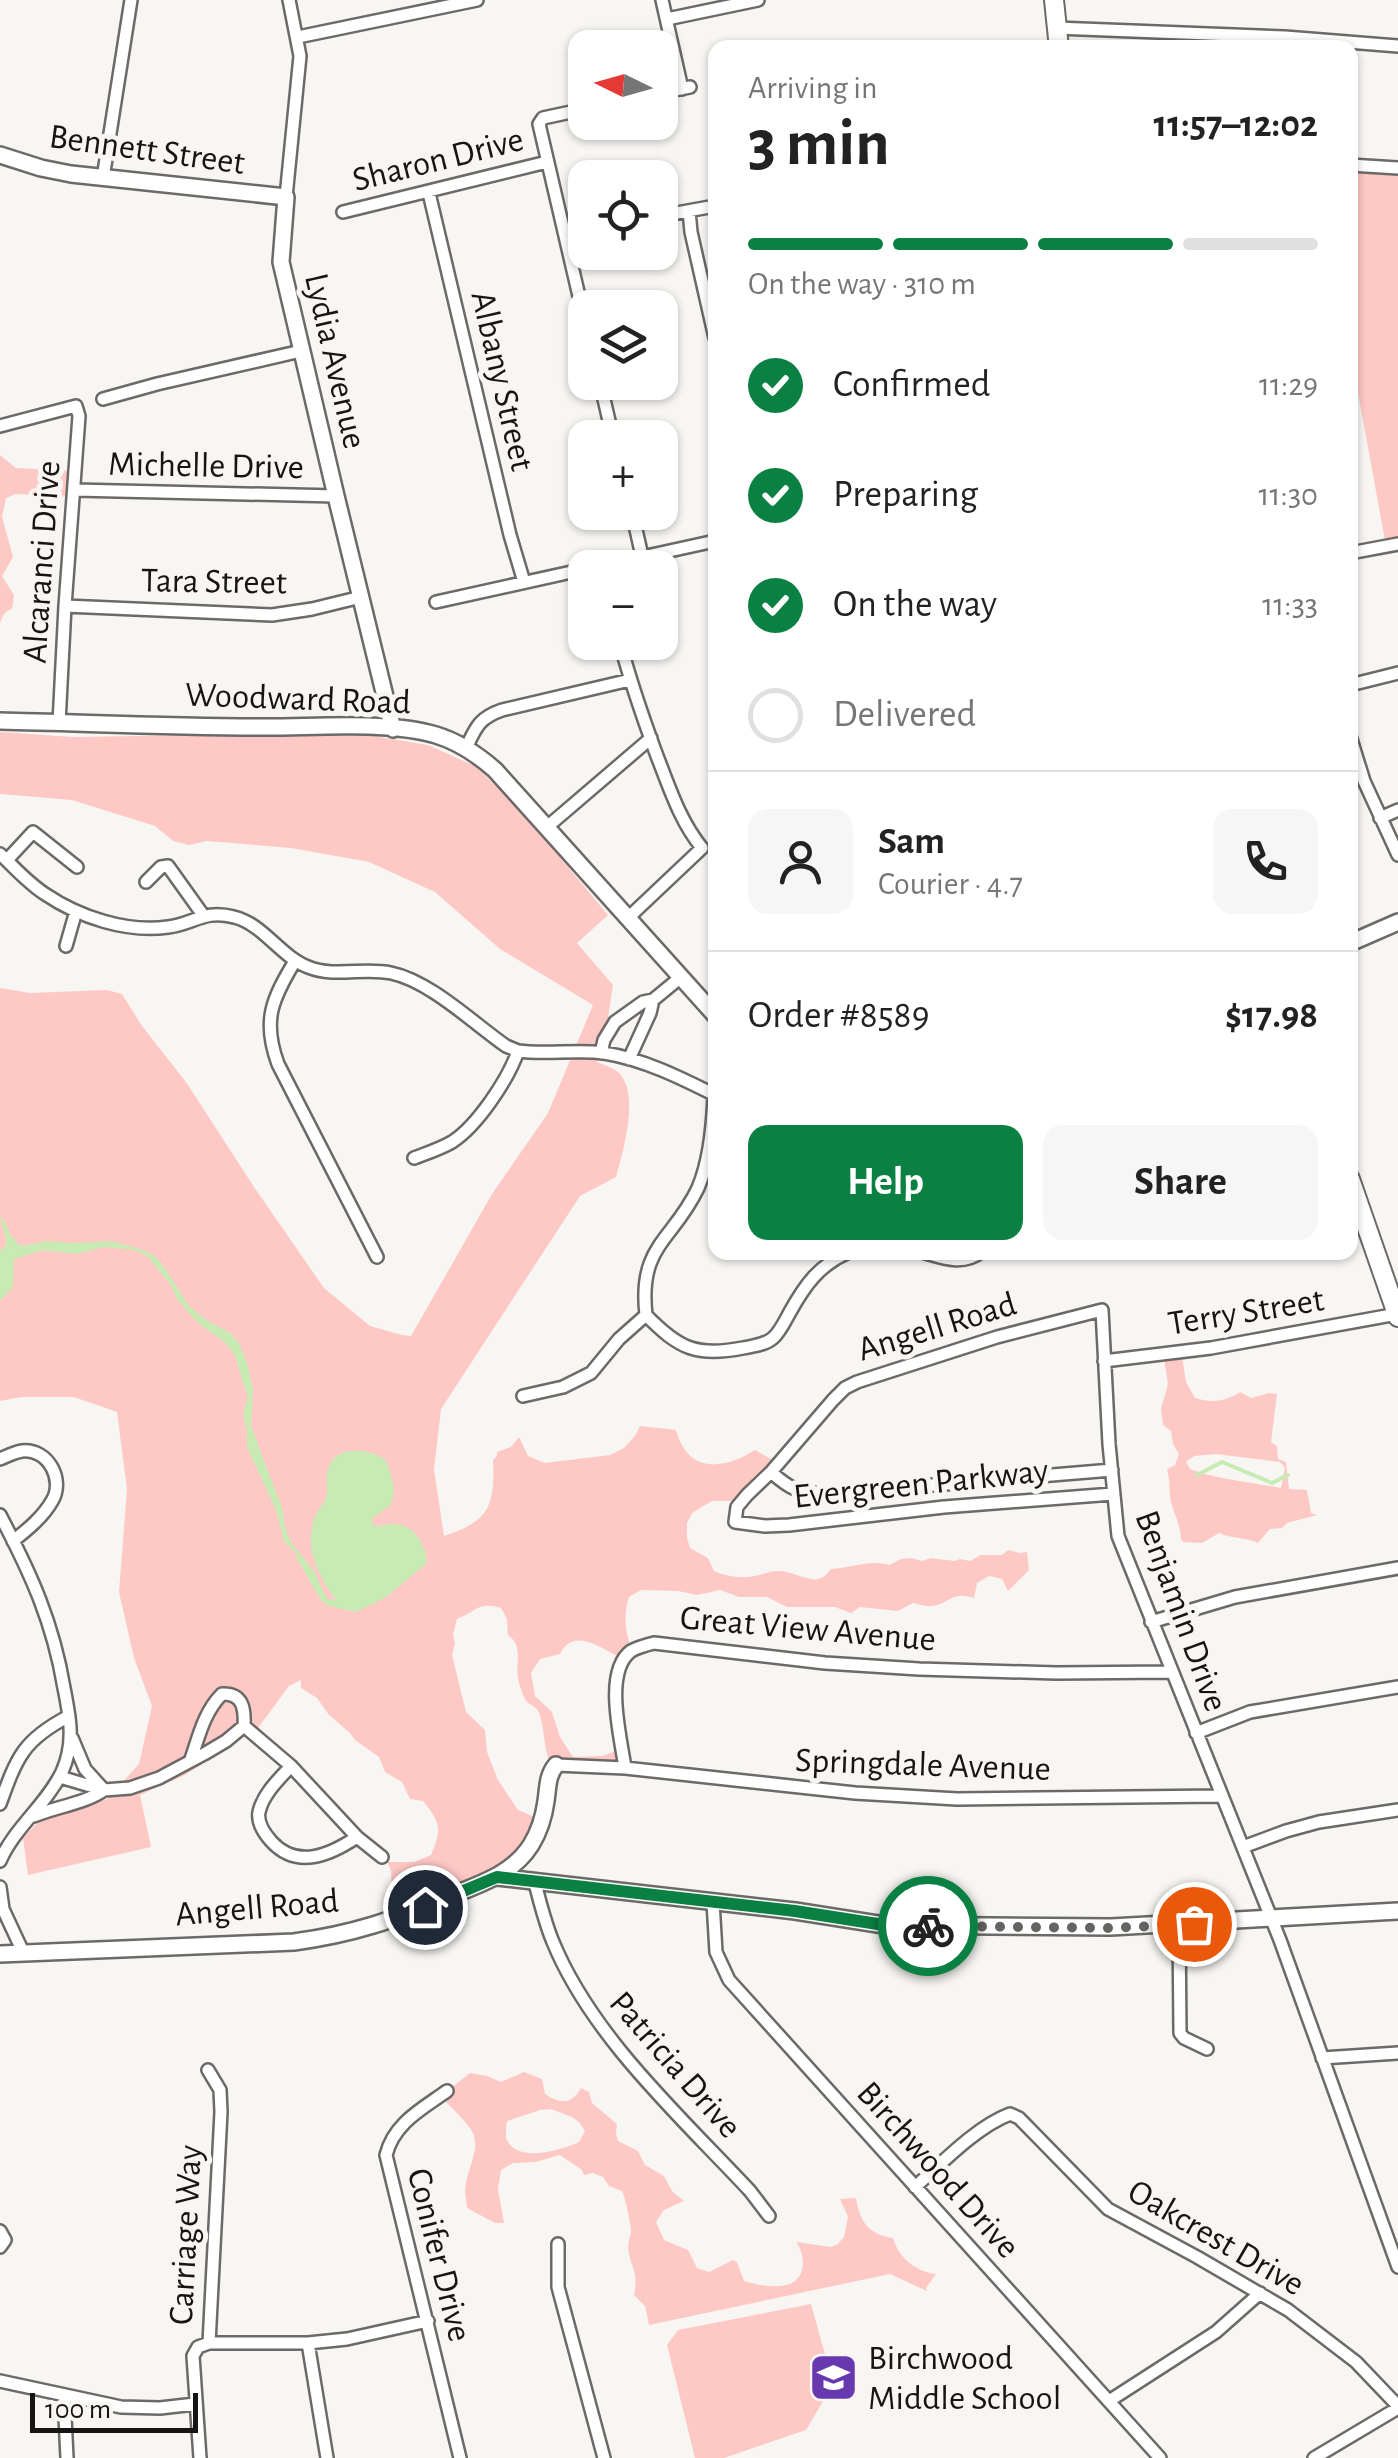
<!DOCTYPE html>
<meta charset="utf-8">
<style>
body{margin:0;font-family:"Alegreya Sans",sans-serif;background:#f6f6f6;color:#222;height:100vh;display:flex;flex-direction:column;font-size:38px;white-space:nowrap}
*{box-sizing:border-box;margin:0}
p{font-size:32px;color:#767676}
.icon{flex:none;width:55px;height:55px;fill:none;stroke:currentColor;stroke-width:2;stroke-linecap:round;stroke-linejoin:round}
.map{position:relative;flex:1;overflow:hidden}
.side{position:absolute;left:708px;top:40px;width:650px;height:1220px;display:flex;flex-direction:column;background:#fff;border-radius:20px;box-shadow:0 2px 8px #0004}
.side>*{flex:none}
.needle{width:65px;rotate:275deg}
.controls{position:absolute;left:568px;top:30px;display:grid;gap:20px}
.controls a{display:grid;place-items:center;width:110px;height:110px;border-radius:20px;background:#fff;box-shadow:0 2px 8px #0004;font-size:50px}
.scale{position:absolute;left:30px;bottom:25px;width:168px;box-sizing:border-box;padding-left:10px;border:5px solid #161514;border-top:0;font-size:28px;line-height:35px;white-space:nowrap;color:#161514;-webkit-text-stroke:8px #f8f6f3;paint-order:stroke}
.pin{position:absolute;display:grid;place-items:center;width:85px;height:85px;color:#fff;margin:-42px;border:5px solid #fff;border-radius:50%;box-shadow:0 2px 10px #0007}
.courier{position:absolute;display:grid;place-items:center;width:100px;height:100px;margin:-50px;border:8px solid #0b8043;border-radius:50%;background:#fff;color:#222;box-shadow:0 2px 12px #0007}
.headline em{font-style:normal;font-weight:700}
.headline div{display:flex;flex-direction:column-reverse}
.headline{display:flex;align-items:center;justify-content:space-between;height:170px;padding:0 40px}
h1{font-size:65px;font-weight:700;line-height:75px}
.bar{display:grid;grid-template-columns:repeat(4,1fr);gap:15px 10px;align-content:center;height:120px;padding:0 40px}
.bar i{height:12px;border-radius:8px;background:#e0e0e0}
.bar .on{background:#0b8043}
.bar p{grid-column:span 4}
.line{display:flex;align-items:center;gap:25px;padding:0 40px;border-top:2px solid #e0e0e0}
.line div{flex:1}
.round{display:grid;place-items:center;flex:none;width:105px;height:105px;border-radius:20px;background:#f6f6f6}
ol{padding:0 40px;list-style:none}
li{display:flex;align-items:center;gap:30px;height:110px}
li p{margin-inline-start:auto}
li .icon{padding:10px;border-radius:50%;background:#0b8043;color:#fff;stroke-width:4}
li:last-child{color:#767676}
li i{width:55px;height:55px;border:5px solid #e0e0e0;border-radius:50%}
.button{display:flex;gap:20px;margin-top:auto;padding:20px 40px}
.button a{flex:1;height:115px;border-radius:20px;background:#0b8043;color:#fff;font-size:40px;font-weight:700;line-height:115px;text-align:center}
.button a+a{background:#f6f6f6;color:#222}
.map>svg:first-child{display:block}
</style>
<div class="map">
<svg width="1398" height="2458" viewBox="0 0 1398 2458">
<rect width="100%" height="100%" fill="#f8f6f3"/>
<!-- green -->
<path fill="#fec8c5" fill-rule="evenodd" d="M1350 165 1398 167V547L1386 546 1350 349Z
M0 455 16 468 76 471 75 497 16 494 6 498 2 517 13 557 2 576 14 595 12 609C4 611 2 617 0 624Z
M0 732 73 737 280 734 374 736 428 745 475 766 517 806 608 915 577 943 613 985 607 1025 597 1062C604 1065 614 1068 619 1073 640 1094 623 1152 616 1177L580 1196 441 1409 434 1470 444 1536C489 1521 495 1507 493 1460L497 1456V1452L511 1447 519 1437 528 1456 545 1463 610 1455 624 1448 635 1436 640 1426 676 1430C688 1474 723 1470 755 1450L781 1465 746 1501H712L692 1513 687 1523V1538L690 1548 708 1558 714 1571C726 1576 740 1579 754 1576 762 1575 770 1571 778 1571 790 1571 810 1581 818 1579 825 1577 827 1574 831 1569 851 1568 870 1559 889 1565L901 1559 910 1558 923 1561 930 1558 955 1561 960 1559 970 1561 981 1555H1002L1008 1550 1020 1553 1027 1552 1029 1570 1008 1591 1002 1579 989 1576 977 1583 974 1598C950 1591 950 1604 931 1606 925 1607 919 1604 913 1603L898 1611 860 1607 851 1613 835 1607H787L767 1597H739L720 1590 697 1595 678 1591 641 1590 629 1597C623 1617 625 1635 634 1654L629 1661C607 1654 575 1623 560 1654L540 1659 531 1673 535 1696 552 1712 560 1737 573 1757 602 1756 625 1748V1763L556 1771C541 1754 547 1731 538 1711 535 1706 530 1705 526 1701 523 1696 519 1684 518 1679 515 1661 524 1647 508 1635L507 1619 501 1608C478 1601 476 1612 457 1619L453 1634 455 1643 452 1655 466 1712 485 1730 487 1752 498 1780 518 1810 546 1822 531 1855 403 1918 392 1890 391 1870 387 1862H414L431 1855C442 1829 441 1823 423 1801L410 1799 402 1782 385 1772 379 1757 355 1740 350 1733 329 1715 317 1698 301 1688V1680L289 1686 258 1728 185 1775 140 1795 151 1847 28 1875 23 1838 44 1816 107 1799 139 1764 152 1706 134 1658 119 1592 127 1489 117 1412 74 1397H21L0 1401V988L30 993 107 990 122 994 142 1026 186 1082 254 1187 324 1288 370 1326 402 1335 411 1336 492 1194 548 1113 593 1005 500 949 435 892 369 862 291 848 207 841 189 845 173 841 155 826 72 800 0 794Z
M1182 1356 1186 1382 1195 1398C1211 1403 1225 1402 1240 1392L1251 1398 1269 1393 1277 1394 1271 1442 1277 1446 1278 1459 1286 1462 1289 1489 1307 1490 1311 1513 1317 1515 1287 1523 1282 1528 1270 1529 1258 1543C1245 1537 1233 1539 1219 1533L1202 1543 1183 1542 1181 1539C1180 1520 1172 1512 1170 1496 1169 1486 1170 1479 1167 1469L1175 1465 1179 1454 1173 1444 1171 1431 1163 1425 1161 1409 1168 1384 1164 1358ZM1216 1454 1280 1462 1285 1468 1281 1488C1250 1482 1219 1480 1190 1469L1186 1462 1194 1456Z
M524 2072 542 2079 545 2094C559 2104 572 2105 581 2088L589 2092 592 2103 617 2124 616 2134 618 2141 638 2151 645 2165 664 2176 672 2191 684 2201 664 2210 656 2222 664 2240 688 2250 697 2268 709 2272 733 2260 737 2262 744 2281C757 2285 773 2288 787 2285 807 2279 806 2255 796 2242L831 2247 838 2244 844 2237 848 2217 840 2199 856 2198C860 2222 868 2234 893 2238 898 2257 916 2272 936 2274L926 2288 927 2291 890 2274 649 2325 645 2306 634 2295C639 2269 630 2268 628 2247 628 2241 631 2236 631 2230 631 2224 625 2197 622 2191L609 2186 603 2177 593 2173 584 2175 582 2170 560 2155 536 2162 513 2163 501 2170 498 2189 504 2223H495L467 2208C467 2202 465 2197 465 2191 465 2170 485 2146 469 2127 461 2116 450 2107 441 2096L470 2073 487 2076 501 2082ZM551 2109 572 2117 580 2123 585 2131 579 2142C562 2150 514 2165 506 2137 506 2135 506 2124 507 2121L540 2110Z
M811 2304 828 2365V2393L806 2430 724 2458H695L667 2345 678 2330Z"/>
<!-- water -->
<path fill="#c7ebb3" d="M0 1216 4 1220 10 1234 18 1244 23 1246 46 1241 75 1243 111 1241 143 1250 156 1257 167 1271 189 1306 206 1320 230 1333 239 1343 248 1366 253 1390 251 1426 282 1508 286 1531 292 1544 314 1571 327 1599 336 1600C319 1577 304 1548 314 1519 316 1511 323 1506 326 1498 328 1490 326 1481 327 1474 332 1444 364 1447 385 1459 390 1471 398 1491 391 1503 387 1510 376 1514 371 1520L375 1526C380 1527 385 1525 391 1524 413 1522 426 1545 427 1563L385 1598 356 1612 329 1606 321 1600 296 1557 297 1554 284 1541 276 1510 247 1447V1432L243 1413 248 1398 234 1353 222 1340 198 1323 177 1299 171 1285 148 1257 135 1250 104 1247 77 1254 43 1250 14 1259 13 1287 0 1301V1250L5 1248 6 1239Z"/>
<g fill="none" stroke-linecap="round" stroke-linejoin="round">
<!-- stream -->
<path stroke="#c7ebb3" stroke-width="4" d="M1197 1475 1222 1462 1272 1483 1288 1475"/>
<defs>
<path id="street" d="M662 0 682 89
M667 19 758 0
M1056 28 1285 37 1398 46
M298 37 477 0
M660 93 690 87
M585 109 543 118 539 124 585 322
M1350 165 1398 168
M103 178 131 0
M429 193 510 535 524 582
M286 197 300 56 289 0
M689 211 691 232 715 338
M343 212 547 162
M660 216 715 206
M600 382 613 438
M103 399 157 384 301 351
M0 426 76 406 79 416 65 606 59 723
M75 490 336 496
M632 512 642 556
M1350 553 1398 544
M592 568 715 541
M436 602 585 569
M65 606 272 615 312 609 361 597
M620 642C630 681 643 718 657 756 670 789 680 821 702 848
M1350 685 1398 673
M1350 736 1364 781 1398 855
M466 748C476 727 479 718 502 710L630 680
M1380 818 1398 810
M547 827 651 738
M0 854C15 868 28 883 45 894 79 917 127 933 168 927 194 924 204 909 234 917 263 924 280 956 308 967 335 978 364 967 391 973 430 981 473 1023 506 1046L518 1051C547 1055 576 1049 604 1053 643 1059 681 1078 715 1095
M7 860 33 832 77 867
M146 882 161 867 168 866 203 915
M628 918 702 848
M66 946 76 911
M295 961C272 999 262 1021 278 1064L377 1257
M601 1053 604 1040 615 1022 643 1002 653 1000 681 977
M629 1059 650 1013 653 1000
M714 1094C713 1124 710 1160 698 1188 673 1241 638 1245 646 1315 679 1349 697 1357 743 1348 753 1346 765 1345 773 1338 780 1332 785 1321 790 1312 805 1285 819 1265 849 1252
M414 1158C427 1153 440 1149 452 1142 477 1126 508 1080 518 1051
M922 1252C943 1258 963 1266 981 1252
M1104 1361 1211 1348 1397 1314
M523 1396 563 1387 591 1373 619 1339 646 1315
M0 1459C7 1456 15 1452 22 1451 48 1448 65 1480 52 1501 43 1517 27 1530 13 1541
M771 1472C791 1490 799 1493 826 1494L1112 1470
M1113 1494 944 1507 789 1525 765 1526 735 1522 737 1507 747 1495 771 1472 833 1400 845 1388 857 1382 997 1337 1102 1310 1109 1444 1118 1536 1280 1940 1398 2267
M0 1515C31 1574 53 1622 64 1688 70 1718 75 1743 62 1772 46 1805 15 1827 0 1861
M1151 1622 1235 1597 1398 1568
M244 1726 291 1766 357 1837 382 1857
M1196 1733 1250 1712 1398 1687
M556 1765 625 1768 855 1793 957 1799 1220 1796
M291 1766C279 1779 263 1794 259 1812 257 1822 264 1833 271 1841 297 1870 330 1855 357 1837
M625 1768C621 1738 603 1672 631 1651 638 1647 646 1645 654 1643L825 1663 919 1669 1056 1673 1172 1672
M60 1777 104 1790 130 1788 159 1778 204 1754 226 1741 244 1726C245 1709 243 1693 222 1694 204 1712 199 1736 191 1759
M0 1804C17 1757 23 1740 69 1716
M34 1816C55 1807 86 1803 104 1790L85 1769 72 1738
M1243 1847 1286 1831 1319 1822 1398 1810
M535 1883C540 1903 545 1923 553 1942 592 2037 681 2117 750 2191L769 2216
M0 1887 3 1909 23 1952
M713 1902 716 1952 729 1980 1160 2458
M1179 1925 1180 2033 1184 2038 1207 2049
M1322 2058 1398 2053
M208 2070 220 2090 221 2112 209 2343
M447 2091C422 2109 394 2123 386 2155L460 2458
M915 2187C942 2163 976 2127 1010 2114L1019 2118 1108 2209 1197 2257 1288 2310 1356 2362 1398 2406
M0 2231 5 2240 0 2247
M558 2244V2287L604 2458
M308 2343 327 2458
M0 2381 121 2407 160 2408 195 2404
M64 2396 67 2458
M1109 2401 1216 2332 1260 2293
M200 2458 193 2356 198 2347 209 2343H308L347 2339 428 2321
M1314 2458 1398 2408"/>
<path id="secondary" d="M0 155 41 168 71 174 286 197 281 262 336 496 393 729
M0 721C89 723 179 727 268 727 319 727 389 721 436 735 459 742 478 755 495 770L715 1015
M1350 943 1398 922
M497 1877 795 1911 884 1925 1111 1927 1398 1911
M0 1954 294 1942C353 1934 394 1920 448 1897 479 1884 512 1875 531 1845 539 1832 544 1816 546 1801 548 1788 547 1776 556 1765"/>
<path id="primary" d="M1054 0 1059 48
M1350 1179 1398 1317"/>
</defs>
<!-- street casing -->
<use href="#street" stroke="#6c6a67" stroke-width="16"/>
<!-- secondary casing -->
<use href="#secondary" stroke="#6c6a67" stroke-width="20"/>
<!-- primary casing -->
<use href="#primary" stroke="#6c6a67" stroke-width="22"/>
<!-- street -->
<use href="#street" stroke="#fff" stroke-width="11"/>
<!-- secondary -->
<use href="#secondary" stroke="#fff" stroke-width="15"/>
<!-- primary -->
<use href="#primary" stroke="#fff" stroke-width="18"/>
</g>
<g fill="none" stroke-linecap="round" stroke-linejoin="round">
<!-- done -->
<path stroke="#656462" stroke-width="10" stroke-dasharray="0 18" d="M928 1926 1111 1928 1194 1924"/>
<!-- route -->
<path stroke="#0b8043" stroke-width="12" d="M425 1907 497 1877 795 1911 884 1925 928 1926"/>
</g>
<!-- icons -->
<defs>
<symbol id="school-square" viewBox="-11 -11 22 22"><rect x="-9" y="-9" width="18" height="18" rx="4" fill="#6838af" stroke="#f8f6f3"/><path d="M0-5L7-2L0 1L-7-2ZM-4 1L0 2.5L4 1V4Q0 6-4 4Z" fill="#fff"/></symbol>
</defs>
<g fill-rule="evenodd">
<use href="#school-square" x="806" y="2350" width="55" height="55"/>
</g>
<g text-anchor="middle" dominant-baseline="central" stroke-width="10" stroke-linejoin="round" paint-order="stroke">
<!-- street labels -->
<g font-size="35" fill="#161514" stroke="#f8f6f3">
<text transform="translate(147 150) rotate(8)">Bennett Street</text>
<text transform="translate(438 160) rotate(-14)">Sharon Drive</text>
<text transform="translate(335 361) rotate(77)">Lydia Avenue</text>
<text transform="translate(502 381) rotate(77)">Albany Street</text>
<text transform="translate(206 466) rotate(1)">Michelle Drive</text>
<text transform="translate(42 562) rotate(-86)">Alcaranci Drive</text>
<text transform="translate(214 582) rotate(1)">Tara Street</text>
<text transform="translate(298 699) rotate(2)">Woodward Road</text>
<text transform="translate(1246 1312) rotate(-9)">Terry Street</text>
<text transform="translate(937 1327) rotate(-17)">Angell Road</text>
<text transform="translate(921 1484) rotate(-6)">Evergreen Parkway</text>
<text transform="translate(1181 1611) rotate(70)">Benjamin Drive</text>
<text transform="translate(808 1629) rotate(5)">Great View Avenue</text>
<text transform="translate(923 1765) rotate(2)">Springdale Avenue</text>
<text transform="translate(257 1908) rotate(-5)">Angell Road</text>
<text transform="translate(675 2065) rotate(49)">Patricia Drive</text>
<text transform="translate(938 2170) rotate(48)">Birchwood Drive</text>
<text transform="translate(186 2235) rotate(-87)">Carriage Way</text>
<text transform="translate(1216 2238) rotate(30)">Oakcrest Drive</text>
<text transform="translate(439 2255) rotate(76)">Conifer Drive</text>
</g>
<!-- poi labels -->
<g font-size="35" fill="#161514" stroke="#f8f6f3" text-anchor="start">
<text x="868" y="2358">Birchwood<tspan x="868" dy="40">Middle School</tspan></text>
</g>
</g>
</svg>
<div class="controls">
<a><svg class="needle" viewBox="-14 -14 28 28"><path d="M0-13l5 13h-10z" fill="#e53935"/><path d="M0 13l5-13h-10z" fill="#767676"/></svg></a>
<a><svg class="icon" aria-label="locate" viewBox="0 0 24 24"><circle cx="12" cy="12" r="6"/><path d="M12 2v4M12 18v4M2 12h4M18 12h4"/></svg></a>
<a><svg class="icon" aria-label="layers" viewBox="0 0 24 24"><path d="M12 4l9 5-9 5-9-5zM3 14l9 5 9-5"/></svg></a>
<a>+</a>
<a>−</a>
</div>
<div class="scale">100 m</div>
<div class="pin" style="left:1194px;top:1924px;background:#ea580c"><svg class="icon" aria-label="bag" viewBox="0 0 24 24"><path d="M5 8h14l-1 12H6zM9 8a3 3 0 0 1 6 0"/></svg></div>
<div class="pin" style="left:425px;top:1907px;background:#1f2937"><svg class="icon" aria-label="home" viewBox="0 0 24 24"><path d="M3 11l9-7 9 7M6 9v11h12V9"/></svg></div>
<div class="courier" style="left:928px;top:1926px"><svg class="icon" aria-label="bike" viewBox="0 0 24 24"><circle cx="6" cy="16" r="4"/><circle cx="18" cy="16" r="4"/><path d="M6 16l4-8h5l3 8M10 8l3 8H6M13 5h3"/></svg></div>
<section class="side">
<div class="headline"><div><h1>3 min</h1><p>Arriving in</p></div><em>11:57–12:02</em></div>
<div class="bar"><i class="on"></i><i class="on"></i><i class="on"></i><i></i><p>On the way · 310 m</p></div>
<ol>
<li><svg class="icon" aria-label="check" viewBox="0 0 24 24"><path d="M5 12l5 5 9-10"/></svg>Confirmed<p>11:29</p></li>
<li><svg class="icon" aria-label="check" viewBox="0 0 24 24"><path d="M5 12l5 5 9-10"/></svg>Preparing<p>11:30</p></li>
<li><svg class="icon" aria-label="check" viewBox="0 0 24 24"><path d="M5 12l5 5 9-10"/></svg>On the way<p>11:33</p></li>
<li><i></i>Delivered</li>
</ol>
<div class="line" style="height:180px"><a class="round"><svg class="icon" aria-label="person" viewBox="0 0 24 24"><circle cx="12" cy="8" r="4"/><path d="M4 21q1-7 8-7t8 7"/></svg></a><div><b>Sam</b><p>Courier · 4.7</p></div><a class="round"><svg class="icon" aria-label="phone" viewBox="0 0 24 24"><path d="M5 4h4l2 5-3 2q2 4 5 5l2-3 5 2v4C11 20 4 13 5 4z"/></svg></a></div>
<div class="line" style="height:130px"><div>Order #8589</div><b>$17.98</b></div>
<div class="button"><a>Help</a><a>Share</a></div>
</section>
</div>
